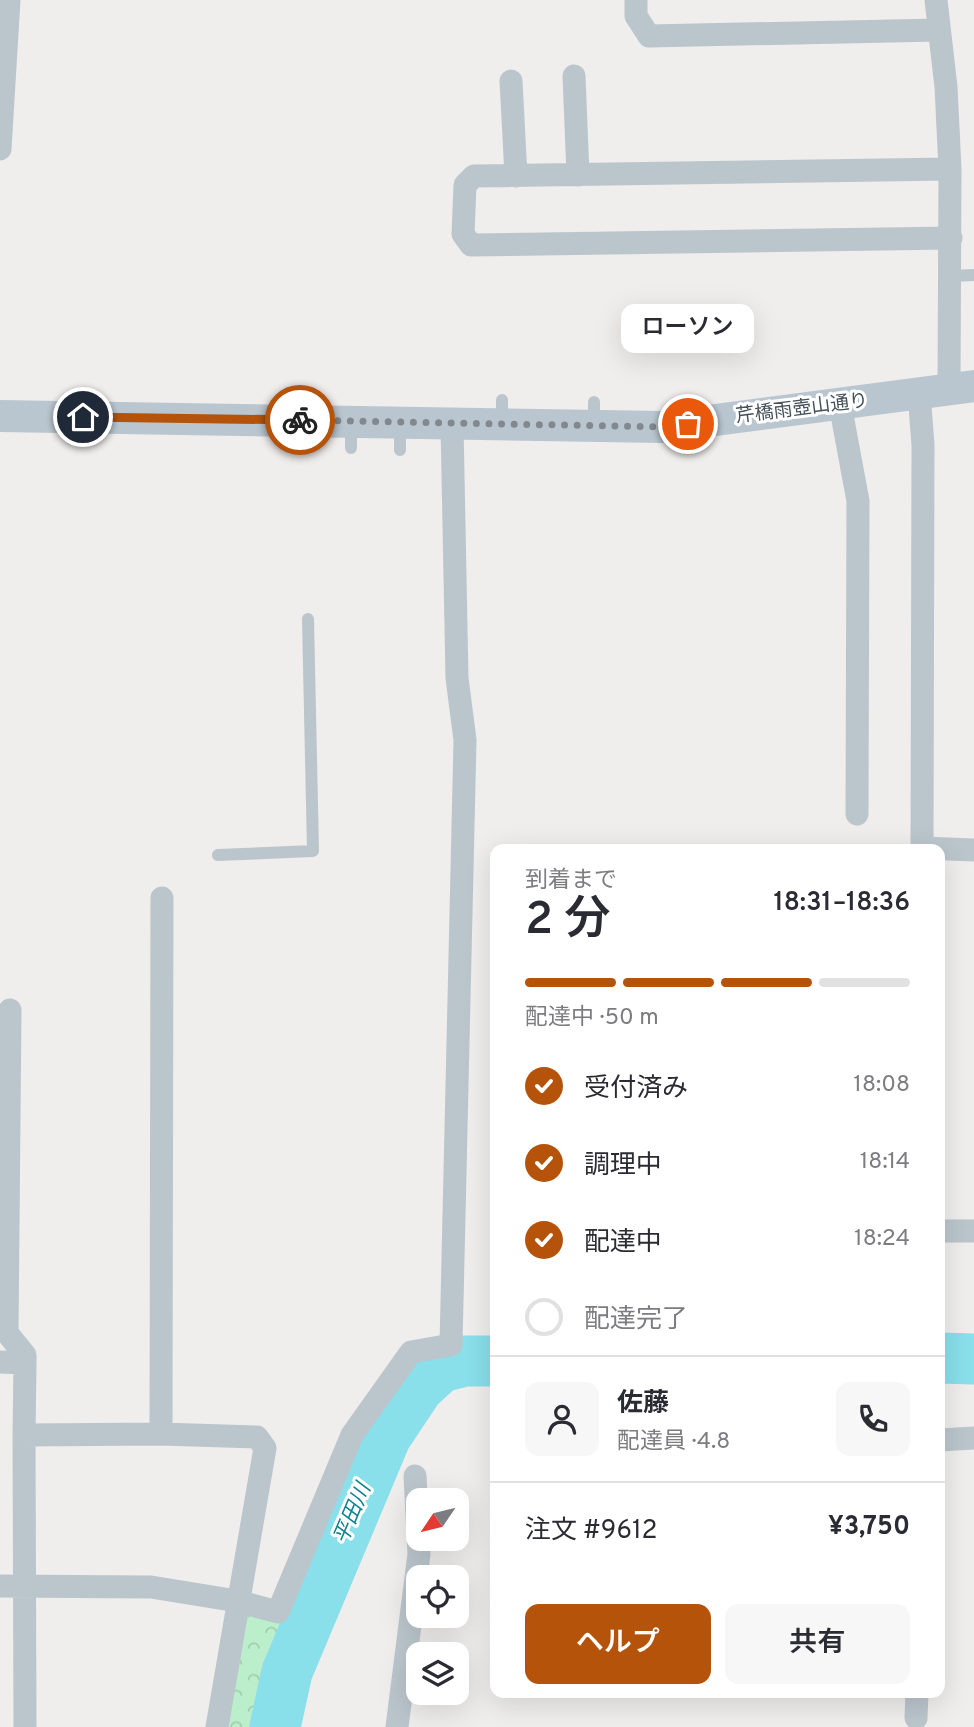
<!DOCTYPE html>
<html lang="ja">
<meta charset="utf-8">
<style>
body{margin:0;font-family:Overpass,"Noto Sans JP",sans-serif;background:#f7f7f7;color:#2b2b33;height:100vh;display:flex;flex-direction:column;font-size:26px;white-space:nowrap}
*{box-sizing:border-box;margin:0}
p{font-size:23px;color:#7c7c81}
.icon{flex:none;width:38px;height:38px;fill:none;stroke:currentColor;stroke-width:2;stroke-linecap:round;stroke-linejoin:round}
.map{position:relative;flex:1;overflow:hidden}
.sheet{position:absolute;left:490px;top:844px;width:455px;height:854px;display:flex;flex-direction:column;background:#fff;border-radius:14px;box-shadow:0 7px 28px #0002}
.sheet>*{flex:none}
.needle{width:46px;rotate:235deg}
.controls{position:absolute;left:406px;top:1488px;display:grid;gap:14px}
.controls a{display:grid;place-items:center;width:63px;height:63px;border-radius:14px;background:#fff;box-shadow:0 7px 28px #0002;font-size:35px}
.pin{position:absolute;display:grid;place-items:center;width:60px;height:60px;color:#fff;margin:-30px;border:4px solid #fff;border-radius:50%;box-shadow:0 2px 7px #0007}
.courier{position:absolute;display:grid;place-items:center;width:70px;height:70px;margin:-35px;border:5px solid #b45309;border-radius:50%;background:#fff;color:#222;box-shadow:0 2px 9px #0007}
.bubble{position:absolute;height:49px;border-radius:14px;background:#fff;box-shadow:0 7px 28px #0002;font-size:23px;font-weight:600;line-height:49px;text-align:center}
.headline em{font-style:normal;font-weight:600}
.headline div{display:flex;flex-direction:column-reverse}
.headline{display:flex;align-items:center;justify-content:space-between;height:119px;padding:0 35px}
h1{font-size:46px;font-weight:600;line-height:52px}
.bar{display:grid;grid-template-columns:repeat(4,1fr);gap:10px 7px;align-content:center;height:84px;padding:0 35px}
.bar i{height:9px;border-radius:5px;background:#e1e1e2}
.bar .active{background:#b45309}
.bar p{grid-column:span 4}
.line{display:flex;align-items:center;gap:18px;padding:0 35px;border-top:2px solid #e1e1e2}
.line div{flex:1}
.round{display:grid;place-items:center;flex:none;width:74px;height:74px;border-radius:14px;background:#f7f7f7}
ol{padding:0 35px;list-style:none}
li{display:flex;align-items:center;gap:21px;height:77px}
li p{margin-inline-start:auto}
li .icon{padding:7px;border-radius:50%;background:#b45309;color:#fff;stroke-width:4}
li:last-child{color:#7c7c81}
li i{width:38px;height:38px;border:4px solid #e1e1e2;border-radius:50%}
.cta{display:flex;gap:14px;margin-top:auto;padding:14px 35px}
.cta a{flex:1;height:80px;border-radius:14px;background:#b45309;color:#fff;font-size:28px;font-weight:600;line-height:80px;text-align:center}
.cta a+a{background:#f7f7f7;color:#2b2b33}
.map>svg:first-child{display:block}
</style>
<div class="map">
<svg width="974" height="1727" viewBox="0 0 974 1727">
<defs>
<pattern id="park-crowns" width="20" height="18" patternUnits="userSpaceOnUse" patternTransform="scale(1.75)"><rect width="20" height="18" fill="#bbeeca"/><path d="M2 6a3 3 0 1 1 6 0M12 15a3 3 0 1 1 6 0" fill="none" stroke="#a2ceb0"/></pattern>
</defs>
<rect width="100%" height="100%" fill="#f0eded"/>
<!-- park -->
<path fill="url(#park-crowns)" d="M246 1613 282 1621 270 1658 255 1727H228Z"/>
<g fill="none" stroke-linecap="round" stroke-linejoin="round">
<!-- river -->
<path stroke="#89dfea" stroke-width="51" d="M940 1358 974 1359
M275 1727 287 1672 386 1436 418 1388 441 1367 465 1361H495"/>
<!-- service -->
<path stroke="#bbc6cc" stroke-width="12" d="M950 276 974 275
M594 402V426
M351 421V448
M400 423V450
M502 424V400
M306 447V423
M218 855 313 851 308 619"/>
<!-- minor -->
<path stroke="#bbc6cc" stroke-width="23" d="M636 0V16L649 36 938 30
M936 0 946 87 950 169 949 390
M574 76 578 175
M511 81 516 176
M0 149 9 0
M950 169 474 176 465 185 463 234 471 245 951 238
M919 393 923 445 922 849
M840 404 858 501 857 814
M922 848 974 850
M162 898 161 1434 257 1437 265 1448 217 1727
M940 1231H974
M0 1362 25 1363V1355L7 1333 10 1010
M24 1435 25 1363
M940 1440 974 1438
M0 1586 151 1587 237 1601 278 1612 352 1435 411 1352 451 1345 465 740 457 678 452 424
M916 1718 917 1692
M25 1727 24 1435 161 1434
M397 1727 419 1554 415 1476"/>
<!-- secondary -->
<path stroke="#b9c6cf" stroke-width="32" d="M0 416 662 427 974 386"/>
</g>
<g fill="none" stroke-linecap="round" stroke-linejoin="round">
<!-- done -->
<path stroke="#82888d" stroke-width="7" stroke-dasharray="0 12.6" d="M300 420 662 427 688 424"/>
<!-- route -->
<path stroke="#b45309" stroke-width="9" d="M83 417 300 420"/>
</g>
<g text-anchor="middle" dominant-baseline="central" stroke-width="6" stroke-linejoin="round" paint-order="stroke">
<!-- street labels -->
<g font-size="19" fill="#46525a" stroke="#fff">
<text transform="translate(802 409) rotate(-7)">芹橋雨壺山通り</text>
</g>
<!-- water labels -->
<g font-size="21" font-style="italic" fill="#0e808f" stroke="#fff">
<text transform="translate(353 1514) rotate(-67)">平田川</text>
</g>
</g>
</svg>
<div class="controls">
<a><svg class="needle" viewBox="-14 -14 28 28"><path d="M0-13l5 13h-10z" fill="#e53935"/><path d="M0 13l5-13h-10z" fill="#7c7c81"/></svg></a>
<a><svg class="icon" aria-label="locate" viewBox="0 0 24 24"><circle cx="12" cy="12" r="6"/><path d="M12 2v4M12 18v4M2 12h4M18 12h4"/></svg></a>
<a><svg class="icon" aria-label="layers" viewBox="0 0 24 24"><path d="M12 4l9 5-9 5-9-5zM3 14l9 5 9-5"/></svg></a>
</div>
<div class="pin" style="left:688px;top:424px;background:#ea580c"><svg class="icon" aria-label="bag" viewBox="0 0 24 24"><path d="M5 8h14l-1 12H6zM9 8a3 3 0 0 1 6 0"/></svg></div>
<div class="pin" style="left:83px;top:417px;background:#1f2937"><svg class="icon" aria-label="home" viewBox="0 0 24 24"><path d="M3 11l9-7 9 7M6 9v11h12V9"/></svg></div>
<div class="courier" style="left:300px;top:420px"><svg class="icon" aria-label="bike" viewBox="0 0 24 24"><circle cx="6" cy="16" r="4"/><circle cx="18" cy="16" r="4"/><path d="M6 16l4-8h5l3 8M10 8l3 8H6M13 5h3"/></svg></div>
<div class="bubble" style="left:621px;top:304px;width:133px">ローソン</div>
<section class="sheet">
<div class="headline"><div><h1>2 分</h1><p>到着まで</p></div><em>18:31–18:36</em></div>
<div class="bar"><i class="active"></i><i class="active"></i><i class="active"></i><i></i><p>配達中 · 50 m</p></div>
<ol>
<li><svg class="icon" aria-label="check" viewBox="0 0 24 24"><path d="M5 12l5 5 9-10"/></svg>受付済み<p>18:08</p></li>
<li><svg class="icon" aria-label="check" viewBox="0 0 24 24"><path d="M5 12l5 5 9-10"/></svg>調理中<p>18:14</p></li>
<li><svg class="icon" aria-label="check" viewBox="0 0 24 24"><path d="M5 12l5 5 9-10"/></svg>配達中<p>18:24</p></li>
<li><i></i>配達完了</li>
</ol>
<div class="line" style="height:126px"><a class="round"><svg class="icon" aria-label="person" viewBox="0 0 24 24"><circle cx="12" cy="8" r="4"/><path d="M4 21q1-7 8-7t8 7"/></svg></a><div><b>佐藤</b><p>配達員 · 4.8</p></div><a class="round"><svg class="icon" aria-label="phone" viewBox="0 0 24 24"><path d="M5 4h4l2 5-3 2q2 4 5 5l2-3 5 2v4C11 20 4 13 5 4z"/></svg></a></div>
<div class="line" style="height:91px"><div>注文 #9612</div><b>¥3,750</b></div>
<div class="cta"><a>ヘルプ</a><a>共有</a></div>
</section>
</div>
